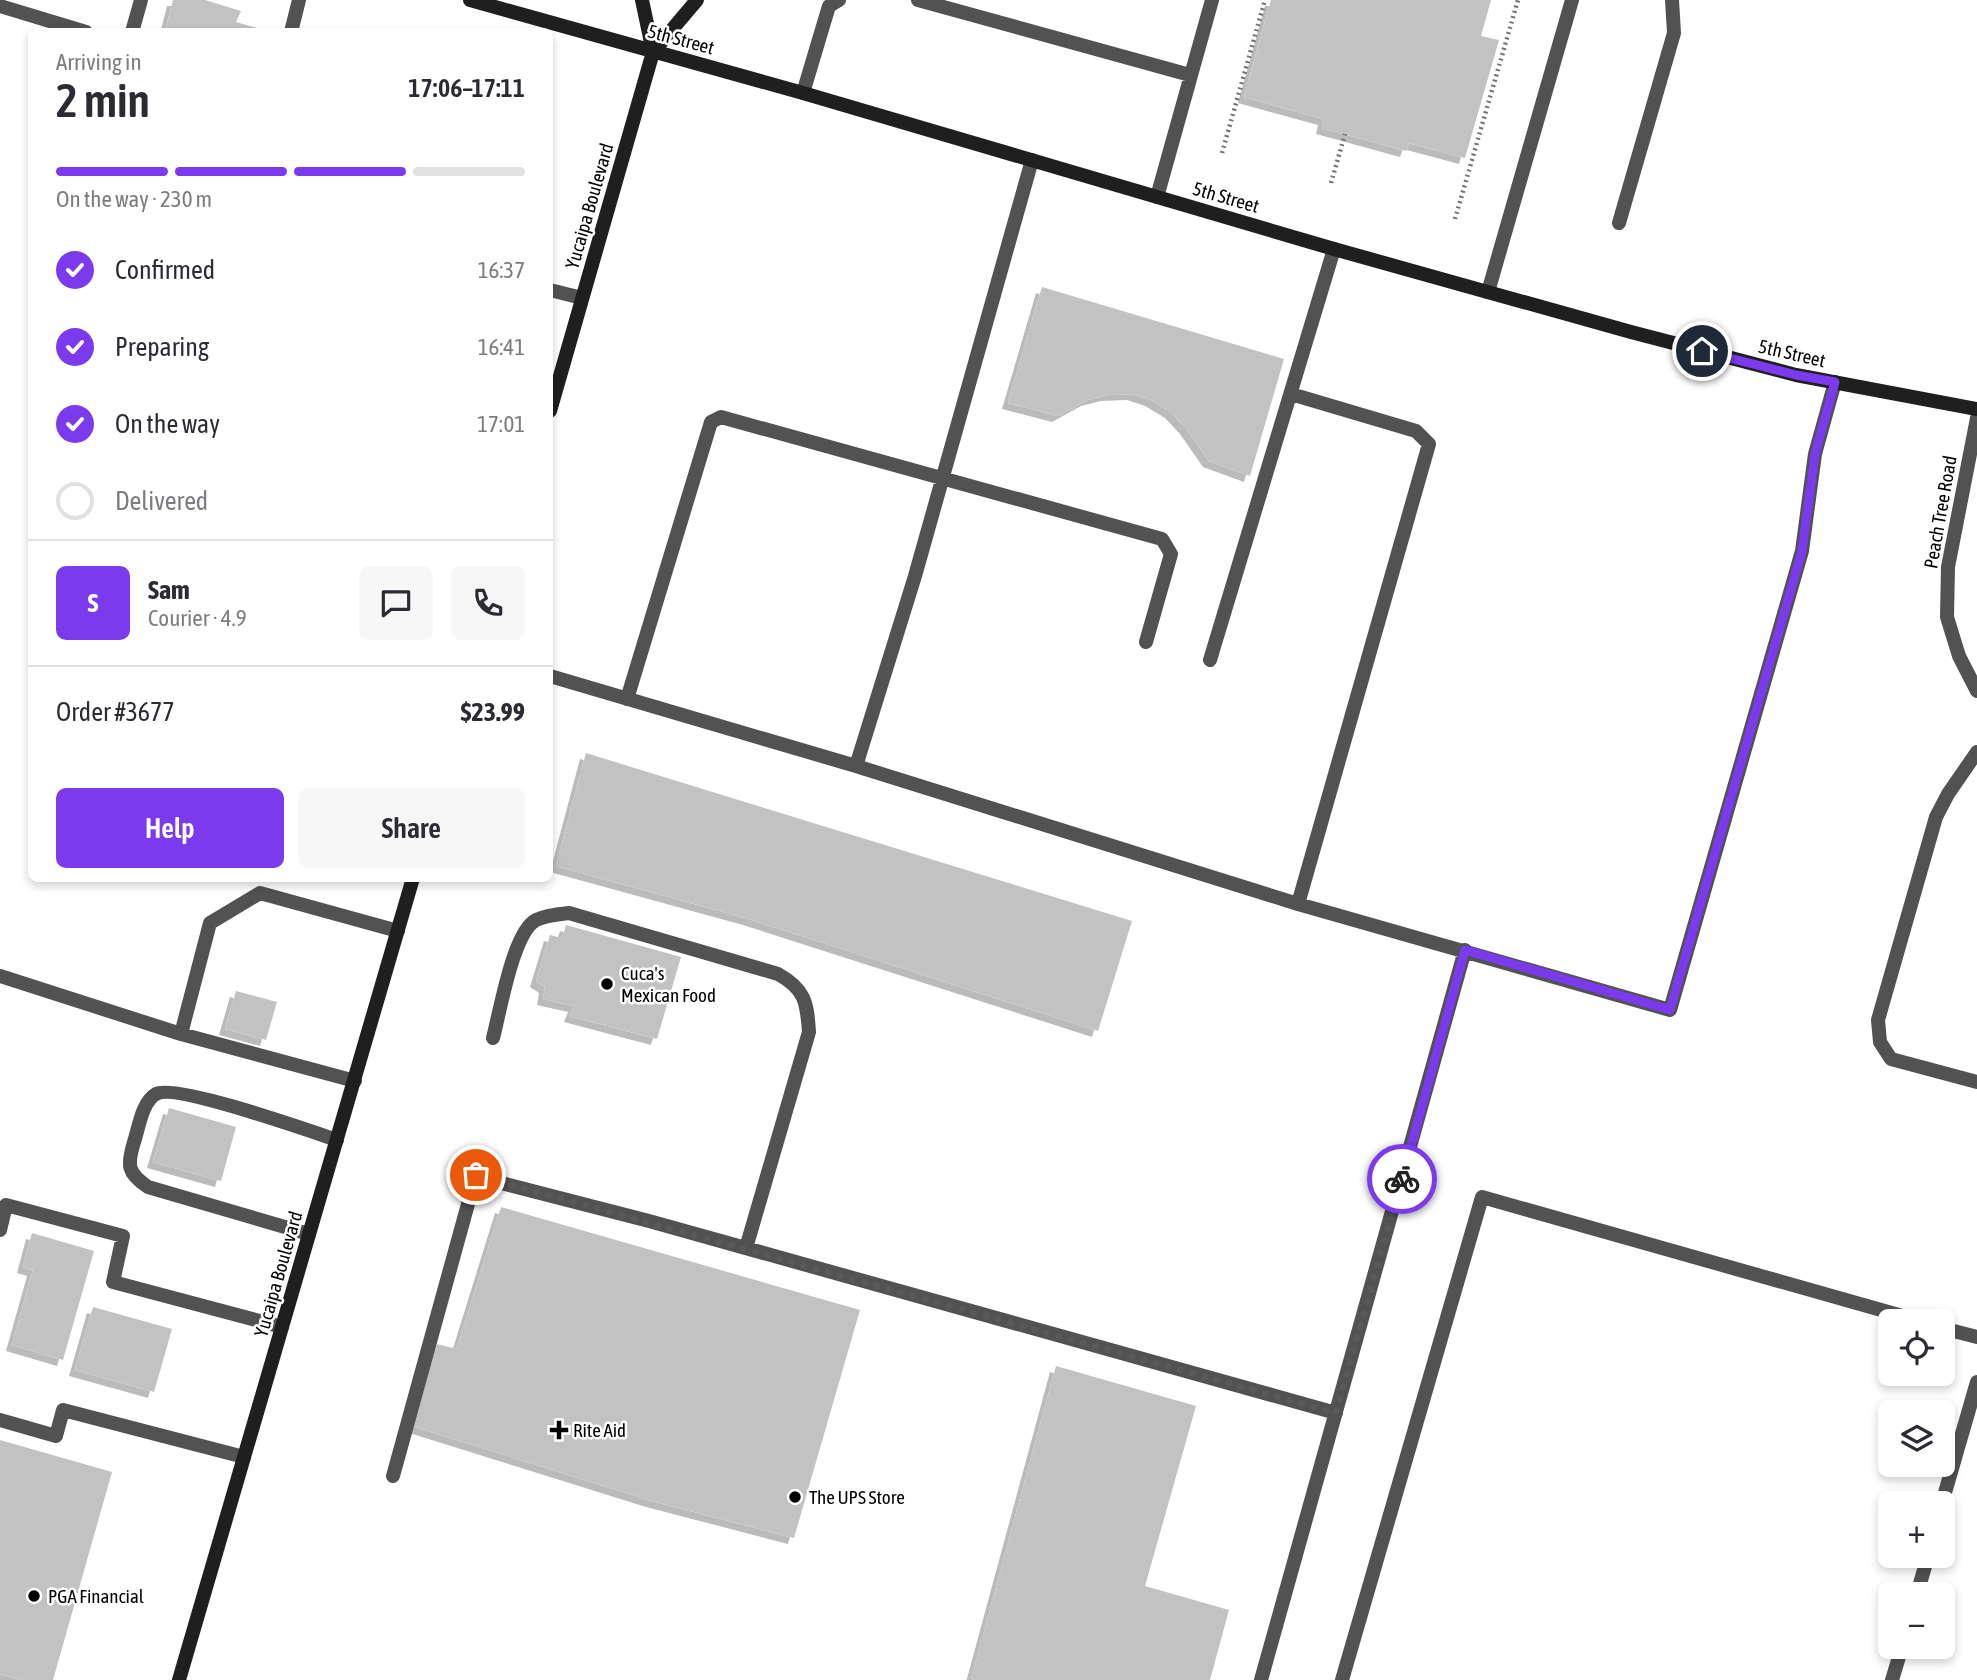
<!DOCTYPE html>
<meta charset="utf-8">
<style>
body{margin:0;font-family:"Asap Condensed",sans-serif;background:#f7f7f7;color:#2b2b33;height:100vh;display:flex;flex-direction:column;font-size:26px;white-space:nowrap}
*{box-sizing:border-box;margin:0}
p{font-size:23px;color:#7c7c81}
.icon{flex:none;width:38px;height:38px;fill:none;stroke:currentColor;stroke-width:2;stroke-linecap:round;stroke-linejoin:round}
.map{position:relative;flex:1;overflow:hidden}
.sheet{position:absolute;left:28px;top:28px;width:525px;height:854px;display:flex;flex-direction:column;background:#fff;border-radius:10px;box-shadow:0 4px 10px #0003}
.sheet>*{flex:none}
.controls{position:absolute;left:1878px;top:1309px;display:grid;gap:14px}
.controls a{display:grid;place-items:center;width:77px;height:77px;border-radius:10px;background:#fff;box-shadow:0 4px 10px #0003;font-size:35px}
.pin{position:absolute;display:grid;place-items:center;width:60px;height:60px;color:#fff;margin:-30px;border:4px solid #fff;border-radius:50%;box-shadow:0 2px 7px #0007}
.courier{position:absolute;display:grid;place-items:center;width:70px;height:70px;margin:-35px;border:5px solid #7c3aed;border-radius:50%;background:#fff;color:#222;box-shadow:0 2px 9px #0007}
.head em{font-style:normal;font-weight:600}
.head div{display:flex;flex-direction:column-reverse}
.head{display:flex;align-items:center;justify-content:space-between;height:119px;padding:0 28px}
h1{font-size:46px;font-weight:600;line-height:52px}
.bar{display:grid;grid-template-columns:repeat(4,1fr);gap:10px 7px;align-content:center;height:84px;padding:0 28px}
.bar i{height:9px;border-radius:5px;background:#e1e1e2}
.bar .on{background:#7c3aed}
.bar p{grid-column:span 4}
.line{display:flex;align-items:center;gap:18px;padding:0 28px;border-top:2px solid #e1e1e2}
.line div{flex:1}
.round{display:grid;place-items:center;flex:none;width:74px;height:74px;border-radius:10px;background:#f7f7f7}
ol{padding:0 28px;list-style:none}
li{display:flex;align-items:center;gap:21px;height:77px}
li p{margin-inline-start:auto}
li .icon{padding:7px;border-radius:50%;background:#7c3aed;color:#fff;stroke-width:4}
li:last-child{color:#7c7c81}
li i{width:38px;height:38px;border:4px solid #e1e1e2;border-radius:50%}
.action{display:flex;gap:14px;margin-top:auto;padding:14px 28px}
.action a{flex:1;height:80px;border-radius:10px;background:#7c3aed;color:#fff;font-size:28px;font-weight:600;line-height:80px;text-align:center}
.action a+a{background:#f7f7f7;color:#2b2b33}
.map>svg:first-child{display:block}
</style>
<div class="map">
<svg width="1977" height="1680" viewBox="0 0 1977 1680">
<defs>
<filter id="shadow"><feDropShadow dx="-6" dy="6" stdDeviation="0" flood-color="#0004"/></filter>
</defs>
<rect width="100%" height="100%" fill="#fff"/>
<!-- building -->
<path fill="#c2c2c2" filter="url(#shadow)" d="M173 0H205L241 11 236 22 257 28 256 32H165Z
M1271 0H1491L1481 36 1499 40 1465 158 1409 143 1406 151 1322 128 1324 119 1244 97Z
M1042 287 1284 359 1250 476 1209 461 1186 428 1171 412 1151 400 1133 394 1107 395 1087 400 1058 416 1008 403Z
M586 753 1132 921 1098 1031 749 919 556 866Z
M566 925 681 957 657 1039 570 1016 574 1006 543 999 545 987 536 981 550 935 562 938Z
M236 991 277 1002 266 1040 225 1029Z
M169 1108 236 1127 221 1181 153 1162Z
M501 1207 860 1310 794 1538 652 1501 412 1426 437 1344 457 1349Z
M32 1233 94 1251 63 1360 12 1345 33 1270 23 1267Z
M93 1307 172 1329 154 1392 75 1370Z
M1056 1366 1196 1406 1145 1586 1229 1610 1210 1680H971Z
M0 1440 112 1472 53 1680H21L0 1674Z"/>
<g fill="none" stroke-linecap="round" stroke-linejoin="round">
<!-- path -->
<path stroke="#747474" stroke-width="4.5" stroke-dasharray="2 3.5" stroke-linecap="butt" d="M1222 153 1265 0
M1331 183 1345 134
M1455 219 1518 0"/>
<!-- service -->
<path stroke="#525252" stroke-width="14" d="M918 0 1190 75
M0 6 86 32
M132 32 141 0
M291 32 299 0
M803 93 829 6 839 0
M1157 197 1212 0
M1619 223 1674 33 1672 0
M550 290 582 298
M1488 292 1572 0
M1291 394 1416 431 1429 444 1298 904
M1210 660 1334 249
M550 676 856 766 915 576 1032 160
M627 699 711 422 721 417 1162 539 1171 554 1146 642
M1977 752 1948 794 1936 817 1878 1020 1880 1042 1891 1059 1977 1082
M856 766 1298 904 1670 1010 1802 551 1815 454 1835 382
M0 976 181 1034 355 1081
M181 1034 210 923 260 893 398 931
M493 1038C500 1012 513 932 536 920 546 915 559 914 569 913L778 974C805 989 807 1002 809 1032L746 1248
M455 1171 649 1221 1336 1413
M0 1230 6 1205 123 1236 113 1282 282 1327
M309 1234 148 1187C127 1173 127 1165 134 1142 139 1127 142 1102 156 1094 174 1083 310 1131 337 1140
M1942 1328 1977 1337
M0 1420 56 1436 63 1410 244 1457
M393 1476 476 1175
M1261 1680 1465 950
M1342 1680 1482 1197 1920 1321"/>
<!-- minor -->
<path stroke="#525252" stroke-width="14" d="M1977 418 1948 567 1947 617 1959 656 1977 691
M1942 1503 1977 1382
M1917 1594 1928 1556
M1892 1680 1902 1647"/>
<!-- secondary -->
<path stroke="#1f1f1f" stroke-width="14" d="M470 0 803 93 1334 249 1631 332 1796 375 1977 409
M642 0 653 52
M550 411 653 52 697 0
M179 1680 413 878"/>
</g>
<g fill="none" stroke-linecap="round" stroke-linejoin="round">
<!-- done -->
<path stroke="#595959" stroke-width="7" stroke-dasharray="0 12.6" d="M476 1175 1336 1413 1402 1179"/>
<!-- route -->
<path stroke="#7c3aed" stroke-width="9" d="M1402 1179 1465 950 1670 1010 1802 551 1815 454 1835 382 1796 375 1702 351"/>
</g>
<!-- markers -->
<g fill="#000" stroke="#fff" stroke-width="2.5">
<circle cx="607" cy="984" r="7"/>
<path d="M555.5 1419.5h7v7h7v7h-7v7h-7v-7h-7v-7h7z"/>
<circle cx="795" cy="1497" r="7"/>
<circle cx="34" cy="1596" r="7"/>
</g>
<g text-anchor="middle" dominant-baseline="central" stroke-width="5" stroke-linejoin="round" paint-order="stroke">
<!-- street labels -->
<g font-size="19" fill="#000" stroke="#fff">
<text transform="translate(681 39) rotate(15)">5th Street</text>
<text transform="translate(1226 197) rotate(16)">5th Street</text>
<text transform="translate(589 206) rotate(-74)">Yucaipa Boulevard</text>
<text transform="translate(1792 353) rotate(13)">5th Street</text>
<text transform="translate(1940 512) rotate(-80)">Peach Tree Road</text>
<text transform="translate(278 1274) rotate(-74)">Yucaipa Boulevard</text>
</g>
<!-- poi labels -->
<g font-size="19" fill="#000" stroke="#fff" text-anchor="start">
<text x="621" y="973">Cuca's<tspan x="621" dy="22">Mexican Food</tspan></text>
<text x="573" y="1430">Rite Aid</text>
<text x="809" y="1497">The UPS Store</text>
<text x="48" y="1596">PGA Financial</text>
</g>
</g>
</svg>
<div class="controls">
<a><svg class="icon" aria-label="locate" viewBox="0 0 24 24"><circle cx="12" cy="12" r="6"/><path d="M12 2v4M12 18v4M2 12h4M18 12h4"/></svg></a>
<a><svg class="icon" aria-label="layers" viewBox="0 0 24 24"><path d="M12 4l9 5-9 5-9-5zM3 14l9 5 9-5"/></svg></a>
<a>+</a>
<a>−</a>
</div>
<div class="pin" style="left:476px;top:1175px;background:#ea580c"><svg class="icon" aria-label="bag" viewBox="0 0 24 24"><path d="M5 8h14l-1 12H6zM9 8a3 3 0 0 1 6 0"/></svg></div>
<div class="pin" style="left:1702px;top:351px;background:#1f2937"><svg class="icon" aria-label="home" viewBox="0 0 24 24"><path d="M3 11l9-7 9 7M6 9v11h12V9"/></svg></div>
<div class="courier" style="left:1402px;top:1179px"><svg class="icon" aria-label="bike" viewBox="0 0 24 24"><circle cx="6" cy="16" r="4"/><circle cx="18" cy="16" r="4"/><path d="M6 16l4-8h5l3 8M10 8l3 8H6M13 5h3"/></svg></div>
<section class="sheet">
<div class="head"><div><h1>2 min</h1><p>Arriving in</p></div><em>17:06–17:11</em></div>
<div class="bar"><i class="on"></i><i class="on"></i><i class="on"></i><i></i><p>On the way · 230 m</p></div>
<ol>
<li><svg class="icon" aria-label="check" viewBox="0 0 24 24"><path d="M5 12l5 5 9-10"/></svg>Confirmed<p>16:37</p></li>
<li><svg class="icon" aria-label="check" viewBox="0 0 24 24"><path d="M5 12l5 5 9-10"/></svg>Preparing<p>16:41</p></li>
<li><svg class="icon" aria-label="check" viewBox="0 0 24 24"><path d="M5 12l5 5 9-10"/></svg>On the way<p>17:01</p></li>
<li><i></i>Delivered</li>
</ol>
<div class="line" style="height:126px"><b class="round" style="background:#7c3aed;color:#fff">S</b><div><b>Sam</b><p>Courier · 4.9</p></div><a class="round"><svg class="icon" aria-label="chat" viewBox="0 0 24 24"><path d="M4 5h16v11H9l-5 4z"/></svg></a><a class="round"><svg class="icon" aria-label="phone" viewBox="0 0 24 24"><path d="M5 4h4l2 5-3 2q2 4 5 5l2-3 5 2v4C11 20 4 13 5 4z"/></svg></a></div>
<div class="line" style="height:91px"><div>Order #3677</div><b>$23.99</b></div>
<div class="action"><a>Help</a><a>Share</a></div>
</section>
</div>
